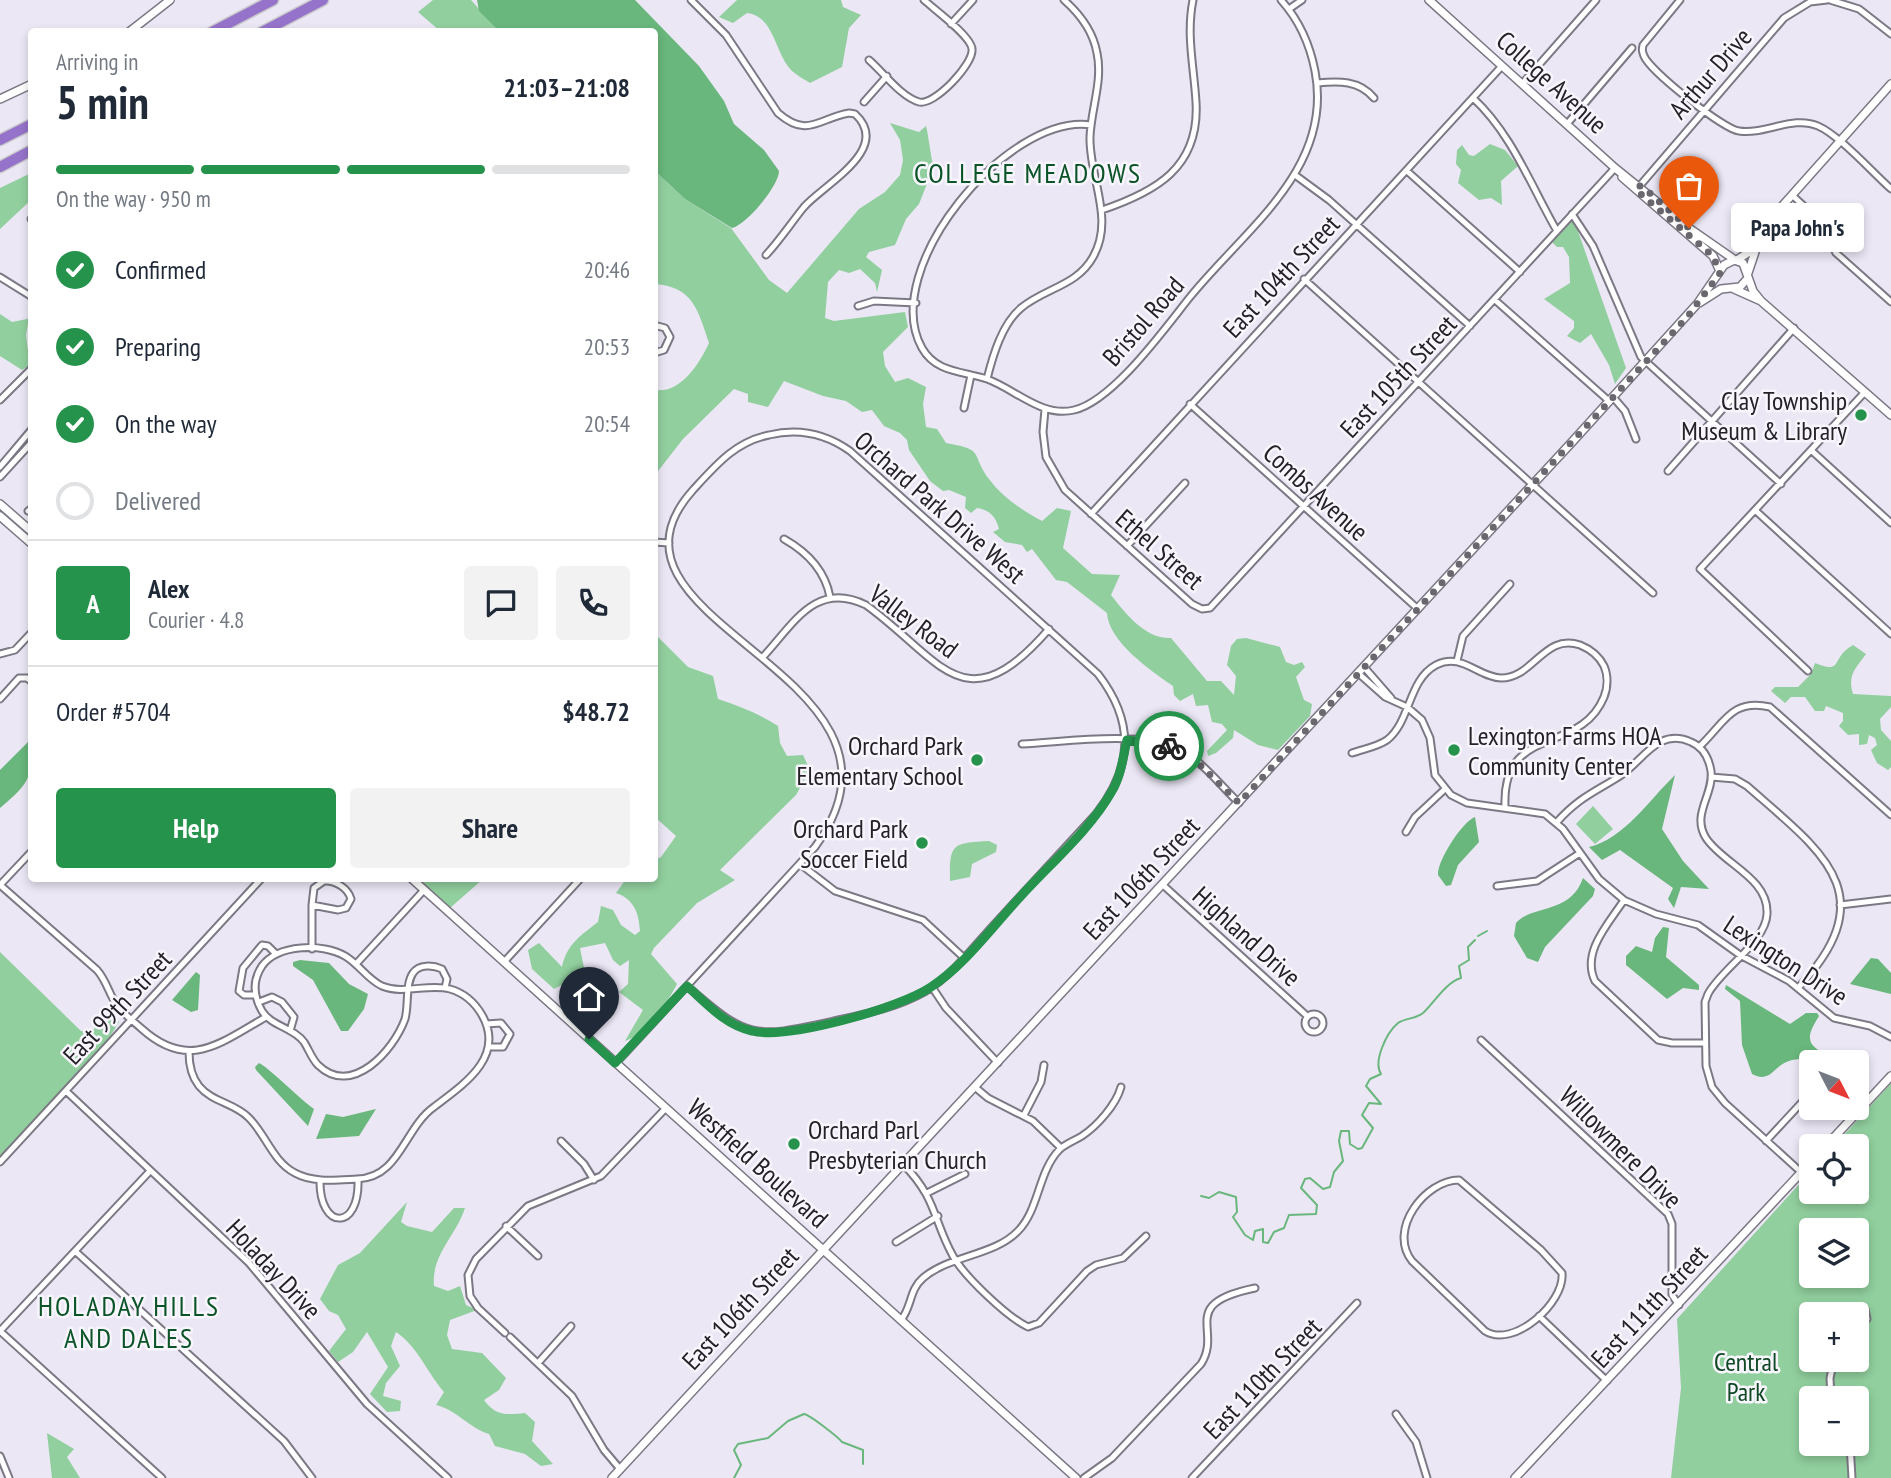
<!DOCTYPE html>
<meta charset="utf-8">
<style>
body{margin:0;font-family:"PT Sans Narrow",sans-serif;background:#f2f2f3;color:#1f2937;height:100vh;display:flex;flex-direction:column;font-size:26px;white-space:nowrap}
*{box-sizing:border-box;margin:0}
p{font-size:23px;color:#747a83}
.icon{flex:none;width:38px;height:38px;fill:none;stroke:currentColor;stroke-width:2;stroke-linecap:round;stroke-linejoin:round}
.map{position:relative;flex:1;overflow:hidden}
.panel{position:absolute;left:28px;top:28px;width:630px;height:854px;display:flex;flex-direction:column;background:#fff;border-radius:7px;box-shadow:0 4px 10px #0003}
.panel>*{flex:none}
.needle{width:46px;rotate:132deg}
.fabs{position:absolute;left:1799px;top:1050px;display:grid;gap:14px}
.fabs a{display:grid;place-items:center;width:70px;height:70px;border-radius:7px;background:#fff;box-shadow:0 4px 10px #0003;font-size:35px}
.pin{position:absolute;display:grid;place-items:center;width:60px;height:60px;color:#fff;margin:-72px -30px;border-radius:50% 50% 50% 0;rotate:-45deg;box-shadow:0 0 7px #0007}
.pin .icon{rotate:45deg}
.courier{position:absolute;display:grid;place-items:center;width:70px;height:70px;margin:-35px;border:5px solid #25934c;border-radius:50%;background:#fff;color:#222;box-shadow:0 2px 9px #0007}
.bubble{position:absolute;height:49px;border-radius:7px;background:#fff;box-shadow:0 4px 10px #0003;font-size:23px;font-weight:700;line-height:49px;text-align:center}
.head em{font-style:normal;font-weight:700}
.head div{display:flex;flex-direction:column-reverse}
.head{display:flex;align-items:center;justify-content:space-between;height:119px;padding:0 28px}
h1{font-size:46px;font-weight:700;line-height:52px}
.bar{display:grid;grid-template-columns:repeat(4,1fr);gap:10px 7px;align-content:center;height:84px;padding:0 28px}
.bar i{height:9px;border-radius:5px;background:#e0e1e3}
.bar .selected{background:#25934c}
.bar p{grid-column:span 4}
.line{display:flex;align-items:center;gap:18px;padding:0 28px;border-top:2px solid #e0e1e3}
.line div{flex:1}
.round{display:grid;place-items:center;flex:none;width:74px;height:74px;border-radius:7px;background:#f2f2f3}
ol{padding:0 28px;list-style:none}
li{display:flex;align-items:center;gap:21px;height:77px}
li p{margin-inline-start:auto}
li .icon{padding:7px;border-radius:50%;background:#25934c;color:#fff;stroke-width:4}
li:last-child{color:#747a83}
li i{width:38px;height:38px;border:4px solid #e0e1e3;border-radius:50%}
.button{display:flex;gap:14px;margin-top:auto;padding:14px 28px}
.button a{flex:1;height:80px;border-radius:7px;background:#25934c;color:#fff;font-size:28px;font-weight:700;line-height:80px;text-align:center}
.button a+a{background:#f2f2f3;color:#1f2937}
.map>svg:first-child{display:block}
</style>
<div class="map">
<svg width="1891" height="1478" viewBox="0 0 1891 1478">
<rect width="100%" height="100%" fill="#ebe7f5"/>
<!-- green -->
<path fill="#91cf9e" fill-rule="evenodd" d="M433 0H471L499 31H440L418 12Z
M737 0H841L843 7 861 15 849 28 842 67 810 83C804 79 796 75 791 70 775 53 774 16 747 13L733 23 719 17Z
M890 123 919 132 926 126C929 137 931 161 934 166L919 204 906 219 895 245 869 252 866 257 882 270 877 292 875 283 860 269 849 273 839 270 828 282 825 318 834 321 905 312 908 327 883 352 885 366 895 382 908 378 926 387 923 404 926 427 937 429 946 443C986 450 970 453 989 479 1003 498 1022 510 1042 521L1057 508 1071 511 1063 548 1092 574 1120 575 1111 595C1126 614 1145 639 1171 638L1207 681H1221L1234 695 1236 676 1227 665 1231 646 1237 639 1246 638 1280 647 1286 662 1294 665 1302 662 1305 667 1296 677 1304 700 1312 704 1310 716 1278 750 1258 745 1234 730 1233 738 1216 753 1208 756 1207 751 1227 730 1222 724 1212 722 1208 705 1196 706 1193 694 1180 701 1174 695 1173 686C1151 671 1108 641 1107 613L1067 582 1056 580 1032 549 1027 552 1022 545 1005 542 993 532 999 529C996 517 990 510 977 508L971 513 965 508 966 497 949 490 943 491 930 481 909 450 907 440 900 433 884 426 872 410 862 412 846 401 823 396 784 381 768 407 748 402V394L734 389 683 439 655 475 654 390C681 394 699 364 709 343 698 310 693 287 655 284V171L685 199 731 228 769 280 787 293 859 209 885 192 900 175 903 160 900 140Z
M1490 144 1505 150 1518 166 1501 181 1502 205 1491 198 1479 200 1458 183 1461 170 1456 164 1457 150 1462 145 1469 155 1474 156Z
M31 173V200L0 229V188Z
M1796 208 1815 222 1796 244 1778 229Z
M1573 217 1626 368 1615 384 1609 365 1591 334 1580 343 1567 336 1574 328V321L1544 299 1570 283 1569 257 1563 247H1557L1552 242Z
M0 314 12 322 27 319 31 315V324H28L26 335 28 351H31V364L22 370 0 356Z
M655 634 688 667 713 676 718 699C739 706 760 714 778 726L780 743 787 756 803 755 810 770 796 795 720 870 735 880 697 903 654 948 651 954 677 984C666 1005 648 1033 625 1041L643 1010 619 992 628 984 629 960 620 966 613 960 605 943 580 948 586 978 579 991 588 1017 585 1019 565 983 554 989 532 969 528 950 539 943 562 967C567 944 580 936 598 922L601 906 613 910 621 925 635 935 640 931C639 913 634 899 616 893L626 879 654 878 655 860 661 857 676 836 655 817Z
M1853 645 1866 654C1856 668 1847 675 1853 694L1891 696V707L1880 719 1881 730 1891 741V767L1888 770 1877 763 1871 750 1877 745 1875 738 1869 735 1867 744 1859 745V734L1848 735 1839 726 1843 721V713L1826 706 1824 711H1815L1805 697H1791L1785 703 1771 691 1775 687H1798L1811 674 1815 663C1844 675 1830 658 1853 645Z
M1593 806 1613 829 1595 844 1576 824Z
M989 841 997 845 996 852 972 864 970 877 950 881C949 843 953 843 989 841Z
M417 879H483L450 908Z
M0 952 81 1031 91 1033 110 1008 119 1022 105 1045 0 1157Z
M1891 1083V1478H1671L1681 1388 1677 1319 1811 1171V1192H1857V1146H1834ZM1811 1230H1857V1276H1811ZM1811 1314H1857V1360H1811ZM1811 1398H1857V1444H1811Z
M407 1202 401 1222 407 1226 432 1232 454 1208H465C456 1236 431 1255 434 1286L448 1291 460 1286 466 1305 477 1310 450 1320 447 1335 452 1349 482 1353 506 1378 499 1390 484 1400C495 1416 507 1415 525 1413L535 1422 532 1441 553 1464 541 1466 525 1454 495 1446 489 1434C469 1428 457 1410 436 1405L444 1392C427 1372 417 1346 396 1332L391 1346 400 1366 386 1383 383 1396 401 1401 400 1411 387 1412 370 1394 388 1367 367 1332 353 1352 338 1362 329 1351 346 1329 338 1315 329 1311 320 1299 338 1265 360 1253Z
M47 1433 74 1449 67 1457 80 1478H52Z"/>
<!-- water -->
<path fill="#69b77c" d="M477 0H635L699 66 724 101 734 124 764 150 779 171C779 186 746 225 732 228L685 199 655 171 654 32 499 31 479 11Z
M31 739C32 778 31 782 0 808V770Z
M1675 775 1662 829 1683 861 1709 889 1681 887 1674 908 1668 899 1673 888 1620 850 1602 860 1589 847C1624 839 1650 799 1675 775Z
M1475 817 1479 842 1458 865 1451 885 1446 886 1438 875C1437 861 1462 822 1475 817Z
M1583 878 1595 889 1593 896 1545 947 1538 962 1527 958 1514 936 1516 923C1533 904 1570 915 1583 878Z
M1663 927 1669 928 1666 957 1699 985V990L1683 988 1667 999 1626 965V956L1636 946 1652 952 1655 938Z
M1871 958 1878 959 1891 973V994L1850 984Z
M300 960 329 963 349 984 368 994 364 1009 348 1031H341L313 980 293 966V962Z
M196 972 200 975 198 1010 191 1012 172 1000Z
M1726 985 1790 1024 1806 1013H1817L1819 1016C1816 1021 1809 1032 1810 1038 1810 1052 1838 1058 1848 1062 1831 1062 1802 1056 1789 1061 1773 1066 1771 1084 1752 1074L1742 1045 1740 1001 1725 989Z
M259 1063C267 1066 301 1100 314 1109L308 1126 256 1070 255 1067Z
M376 1109 359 1136 316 1139 326 1114 343 1117Z"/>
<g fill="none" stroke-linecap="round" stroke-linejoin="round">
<!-- stream -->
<path stroke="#69b77c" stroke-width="2" d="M1478 936 1487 931
M1201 1196 1209 1198 1219 1192 1236 1197 1237 1212 1233 1217 1245 1235 1253 1240 1255 1231 1263 1229V1242L1268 1243 1274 1232 1284 1228 1289 1215 1316 1214 1317 1205 1301 1188 1305 1179 1310 1178 1323 1189 1330 1187 1334 1172 1343 1161 1339 1141 1341 1131H1349L1350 1144 1358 1149 1362 1148 1373 1128 1362 1115 1369 1103 1381 1104 1366 1086 1370 1079 1381 1074C1373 1062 1386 1033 1398 1023 1405 1018 1416 1019 1423 1013 1433 1004 1446 982 1461 978L1459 966 1469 960 1468 947 1475 940
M734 1478 741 1465 734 1450 738 1444 768 1438 788 1421 804 1414C810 1415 838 1437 842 1442L863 1450V1464"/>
<defs>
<path id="street" d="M691 0 726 35 778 113C808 139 819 118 849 113L855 114C893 149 823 185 804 207 791 223 780 240 766 255
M1680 0 1643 45C1642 50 1642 51 1644 56 1650 71 1723 129 1739 131 1765 135 1793 115 1818 126 1839 135 1872 172 1891 189
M1830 0 1859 9 1891 34
M1289 9 1302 0
M951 24 973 0
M869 60C883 72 901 97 919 102 934 106 974 64 972 49 971 36 935 10 924 0
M1317 83C1339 81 1359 80 1374 98
M1522 84 1596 0
M1473 98C1512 134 1531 186 1557 231
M864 102 887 76
M1567 124 1632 48
M1091 125C1008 113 878 269 922 348 936 373 963 371 987 379 1015 389 1042 418 1074 410 1113 401 1165 328 1190 297 1244 230 1334 169 1315 71 1310 45 1299 20 1281 0
M1407 171 1520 272
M1295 175 1329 200 1470 326
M1637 189 1784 18 1810 2 1827 0
M1793 196 1819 220 1836 253 1891 302
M1102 210C1155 192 1200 168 1196 102 1194 67 1186 35 1193 0
M1572 214 1593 246 1641 357 1781 484
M31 219H32
M0 277 32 297
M1304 279 1653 593
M1495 300 1609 401
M858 306 874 301 916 303
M654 325 665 328 670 337 664 350 654 353
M987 379C993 355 1002 324 1021 308 1045 288 1077 286 1093 257 1115 219 1089 178 1090 137 1091 109 1103 81 1097 53 1093 31 1081 15 1064 0
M1613 397 1625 411 1636 439
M0 400 32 368
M1190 404 1418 609
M964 408 971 375
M1045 409 1043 432 1046 457 1065 490 1192 604 1202 609 1210 608 1615 168
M1812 451 1891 523
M0 467 32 429
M1668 471 1794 328
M0 477 32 442
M28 511 32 508
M1756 511 1891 634
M1091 514 1502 66
M784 539C807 552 825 570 830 597
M654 542 669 543
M1127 546 1185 483
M0 654 15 650 32 632
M762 658C793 625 815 580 866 605 941 659 964 727 1049 629
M1457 661 1463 636 1510 584
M1364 667 1391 698
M1808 671 1700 569 1865 392
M1358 673 1385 697 1407 707 1422 720 1430 738 1435 775 1451 795 1467 803 1545 814 1563 829 1599 879 1624 900 1656 914 1698 925 1740 955 1789 981 1834 1018 1870 1026 1891 1037
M0 699 19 678H27L32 682
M1022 744C1069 742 1147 728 1188 754 1207 767 1222 787 1239 803
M1699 747C1724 724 1731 698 1770 707L1891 815
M1352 753C1363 749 1377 747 1387 740 1411 721 1408 680 1436 665 1462 652 1477 677 1501 678 1534 678 1544 633 1580 645 1590 649 1599 656 1604 666 1608 675 1608 687 1604 697 1580 756 1502 723 1505 806
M1711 777 1735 779 1747 786C1822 852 1886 894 1798 988
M1557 822C1578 798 1595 792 1620 776 1643 761 1658 727 1691 742 1703 747 1709 759 1711 771 1714 795 1691 814 1706 838 1723 864 1769 878 1767 914 1766 942 1721 969 1708 994L1705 1002 1706 1066 1712 1087 1725 1103 1802 1173
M1406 832 1415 817 1445 789
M800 864 835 891 923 920 963 957
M324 881C335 880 348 888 351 899L346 908 338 910 312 905 314 888Z
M0 885 97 970C107 981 109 995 118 1007 125 1015 134 1022 142 1029 189 1071 220 1043 266 1017
M0 885 32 851
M1163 885 1306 1015
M1497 886 1537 881 1580 853
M1624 900C1609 923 1581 952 1595 981L1658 1040 1672 1043H1705
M1840 905 1891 899
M312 949V905
M504 962 581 878
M356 964 424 890
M932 987 946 1008 998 1063
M256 995H244L239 991 243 968 262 945 268 946 276 954
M259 1002 272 997 282 1002 294 1017 290 1031
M1305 1023a9 9 0 1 1 18 0a9 9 0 1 1-18 0Z
M486 1024 501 1023 510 1034 503 1047H488
M1481 1040 1668 1214 1672 1224V1295L1679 1305
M189 1052C189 1065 191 1076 199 1086 212 1102 234 1103 248 1117 266 1134 272 1161 295 1173 313 1183 337 1180 357 1179 400 1178 404 1128 434 1107 463 1085 506 1057 482 1015 475 1003 464 993 450 989 428 983 404 995 382 986 367 979 359 964 345 956 323 943 278 944 262 966 252 981 254 997 262 1011 271 1026 294 1028 304 1042 309 1050 312 1059 318 1065 352 1098 394 1050 405 1019 409 1005 405 984 413 973 419 964 433 965 442 969L447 979 445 988
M616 1063 815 847C942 673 573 624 693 490 716 465 735 442 769 435 798 428 826 434 850 451L1098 674C1135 722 1133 767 1096 814 1061 852 1026 890 991 928 972 949 951 976 926 991 896 1008 864 1014 830 1022 754 1039 746 1038 687 986
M976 1088 988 1098 1033 1121 1061 1148
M66 1091 249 1263 367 1404 448 1478
M1024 1115 1041 1082 1044 1065
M561 1141 584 1164 594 1180
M1766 1141 1804 1100
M0 1162 262 878
M904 1165C937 1199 933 1220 953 1256 964 1276 1007 1317 1028 1327L1039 1323 1087 1271 1096 1265 1123 1258 1146 1236
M320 1180C319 1230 360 1232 358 1179
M1459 1180 1541 1250 1562 1273C1565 1303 1513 1349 1485 1331L1412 1261C1387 1229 1426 1180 1459 1180Z
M927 1193 965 1174
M506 1226 538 1256
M896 1242 938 1216
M75 1251 284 1441 312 1478
M1849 1314 1855 1307 1865 1309 1867 1319 1857 1324
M1539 1316 1607 1381
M901 1320C912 1307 909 1290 923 1278 950 1255 994 1256 1018 1231 1039 1210 1038 1172 1059 1150 1065 1144 1074 1141 1082 1136 1097 1126 1116 1105 1121 1087
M0 1331 150 1171
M0 1331 162 1478
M505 1333 478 1308 470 1296 468 1275 476 1259 528 1206 601 1176 666 1108
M510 1337 572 1396 604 1450 620 1469
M538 1363 571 1326
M1831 1398 1830 1378 1834 1360
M1396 1414 1416 1442 1427 1478
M1850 1444 1852 1478
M0 1456 9 1478
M1084 1478 1112 1458 1201 1364C1223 1330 1177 1304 1255 1288
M1192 1478 1357 1303"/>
<path id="secondary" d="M1429 0 1615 168 1689 228 1735 260
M129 32 170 0
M0 99 32 84
M1622 177 1713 256 1720 271
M1737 260 1749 252 1777 212 1891 84
M1748 273 1758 243
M1734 289 1761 301
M1699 303 1721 289 1740 287 1748 278
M0 504 32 532
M0 516 32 544
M411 878 1076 1478
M1826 1146 1891 1076
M612 1478 1573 441 1698 303 1724 265 1734 260 1743 263 1753 291 1761 301 1891 415
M1515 1478 1811 1162"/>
<path id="highway" d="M212 32 273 0
M262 32 323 0
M0 140 32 124
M0 167 32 150"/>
</defs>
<!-- street casing -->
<use href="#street" stroke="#7c7884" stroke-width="9"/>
<!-- secondary casing -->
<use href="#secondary" stroke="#7c7884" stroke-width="10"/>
<!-- highway casing -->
<use href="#highway" stroke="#cacacb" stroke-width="13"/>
<!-- street -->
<use href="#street" stroke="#fff" stroke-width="5"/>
<!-- secondary -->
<use href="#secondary" stroke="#fff" stroke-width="7"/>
<!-- highway -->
<use href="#highway" stroke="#9673ca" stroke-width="10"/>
</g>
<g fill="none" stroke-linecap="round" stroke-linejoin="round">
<!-- done -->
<path stroke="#6a676f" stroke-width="7" stroke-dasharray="0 12.6" d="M1169 746 1195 760 1239 803 1688 316 1720 273 1713 256 1636 190 1640 186 1644 188 1689 228"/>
<!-- route -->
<path stroke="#25934c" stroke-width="9" d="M589 1039 615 1063 687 986C707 1004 725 1025 752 1031 788 1040 900 1008 931 987 965 965 993 926 1021 896 1051 863 1090 830 1112 791 1121 776 1123 757 1127 740L1169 746"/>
</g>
<!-- markers -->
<g fill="#25934c" stroke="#f8f5fd" stroke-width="2.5">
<circle cx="1861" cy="415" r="7"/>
<circle cx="1454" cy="750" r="7"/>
<circle cx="977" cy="760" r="7"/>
<circle cx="922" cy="843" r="7"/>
<circle cx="794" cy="1144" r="7"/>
</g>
<g text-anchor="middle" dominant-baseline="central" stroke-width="5" stroke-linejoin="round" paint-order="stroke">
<!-- street labels -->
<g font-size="26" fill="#242227" stroke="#f8f5fd">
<text transform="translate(1710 73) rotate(-49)">Arthur Drive</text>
<text transform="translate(1552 82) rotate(42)">College Avenue</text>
<text transform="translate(1281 276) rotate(-47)">East 104th Street</text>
<text transform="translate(1143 321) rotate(-49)">Bristol Road</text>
<text transform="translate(1398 376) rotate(-47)">East 105th Street</text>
<text transform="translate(1316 492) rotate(42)">Combs Avenue</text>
<text transform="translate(940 507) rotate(41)">Orchard Park Drive West</text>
<text transform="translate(1160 549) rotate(41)">Ethel Street</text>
<text transform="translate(914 621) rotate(37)">Valley Road</text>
<text transform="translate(1141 878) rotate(-47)">East 106th Street</text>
<text transform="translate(1247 936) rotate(42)">Highland Drive</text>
<text transform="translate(1786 960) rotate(33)">Lexington Drive</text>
<text transform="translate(117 1007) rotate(-47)">East 99th Street</text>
<text transform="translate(1621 1147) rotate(45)">Willowmere Drive</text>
<text transform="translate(758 1163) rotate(42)">Westfield Boulevard</text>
<text transform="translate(274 1269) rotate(47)">Holaday Drive</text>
<text transform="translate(1649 1306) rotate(-47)">East 111th Street</text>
<text transform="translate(740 1308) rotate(-47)">East 106th Street</text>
<text transform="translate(1262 1378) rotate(-46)">East 110th Street</text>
</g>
<!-- poi labels -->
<g font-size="26" fill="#242227" stroke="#f8f5fd" text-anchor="end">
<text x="1847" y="400">Clay Township<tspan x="1847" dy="30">Museum &amp; Library</tspan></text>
<text x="1468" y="735" text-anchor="start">Lexington Farms HOA<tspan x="1468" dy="30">Community Center</tspan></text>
<text x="963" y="745">Orchard Park<tspan x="963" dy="30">Elementary School</tspan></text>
<text x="908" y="828">Orchard Park<tspan x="908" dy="30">Soccer Field</tspan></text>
<text x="808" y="1129" text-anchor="start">Orchard Parl<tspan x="808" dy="30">Presbyterian Church</tspan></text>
</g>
<!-- park labels -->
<g font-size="26" fill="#0e4923" stroke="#f8f5fd">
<text x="1746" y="1361">Central<tspan x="1746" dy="30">Park</tspan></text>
</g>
<!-- neighbourhood labels -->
<g font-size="28" letter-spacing="2" fill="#0b5427" stroke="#f8f5fd">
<text x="1028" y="172">COLLEGE MEADOWS</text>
<text x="129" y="1305">HOLADAY HILLS<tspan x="129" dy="32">AND DALES</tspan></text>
</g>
</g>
</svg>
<div class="fabs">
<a><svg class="needle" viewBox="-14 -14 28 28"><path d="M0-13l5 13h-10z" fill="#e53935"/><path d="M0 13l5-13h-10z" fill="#747a83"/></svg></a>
<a><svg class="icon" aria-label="locate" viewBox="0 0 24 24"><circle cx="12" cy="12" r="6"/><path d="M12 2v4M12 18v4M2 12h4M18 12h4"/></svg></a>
<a><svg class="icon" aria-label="layers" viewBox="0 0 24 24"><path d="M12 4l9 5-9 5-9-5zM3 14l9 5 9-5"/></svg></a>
<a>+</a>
<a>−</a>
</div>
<div class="pin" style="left:1689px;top:228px;background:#ea580c"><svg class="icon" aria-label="bag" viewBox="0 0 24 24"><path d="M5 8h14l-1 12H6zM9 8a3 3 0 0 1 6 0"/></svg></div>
<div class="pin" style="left:589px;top:1039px;background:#1f2937"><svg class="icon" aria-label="home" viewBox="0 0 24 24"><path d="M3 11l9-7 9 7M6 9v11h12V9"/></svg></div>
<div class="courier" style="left:1169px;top:746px"><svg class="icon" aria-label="bike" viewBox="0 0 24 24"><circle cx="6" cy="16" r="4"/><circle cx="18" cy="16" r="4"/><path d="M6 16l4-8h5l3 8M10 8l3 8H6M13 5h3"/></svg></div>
<div class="bubble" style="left:1731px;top:203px;width:133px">Papa John's</div>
<section class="panel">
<div class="head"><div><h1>5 min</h1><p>Arriving in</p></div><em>21:03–21:08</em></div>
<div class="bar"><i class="selected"></i><i class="selected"></i><i class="selected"></i><i></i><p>On the way · 950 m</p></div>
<ol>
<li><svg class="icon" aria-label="check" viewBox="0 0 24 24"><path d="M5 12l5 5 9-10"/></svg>Confirmed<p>20:46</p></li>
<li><svg class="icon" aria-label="check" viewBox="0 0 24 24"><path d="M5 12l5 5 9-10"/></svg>Preparing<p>20:53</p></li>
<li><svg class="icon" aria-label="check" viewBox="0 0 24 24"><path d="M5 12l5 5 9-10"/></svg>On the way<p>20:54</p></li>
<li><i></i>Delivered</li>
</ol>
<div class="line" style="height:126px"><b class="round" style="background:#25934c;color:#fff">A</b><div><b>Alex</b><p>Courier · 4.8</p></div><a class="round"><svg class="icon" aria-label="chat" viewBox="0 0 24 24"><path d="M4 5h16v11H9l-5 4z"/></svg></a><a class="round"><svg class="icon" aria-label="phone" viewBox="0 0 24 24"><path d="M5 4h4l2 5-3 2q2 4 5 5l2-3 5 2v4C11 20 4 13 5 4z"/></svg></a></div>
<div class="line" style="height:91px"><div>Order #5704</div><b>$48.72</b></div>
<div class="button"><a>Help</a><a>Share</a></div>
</section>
</div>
